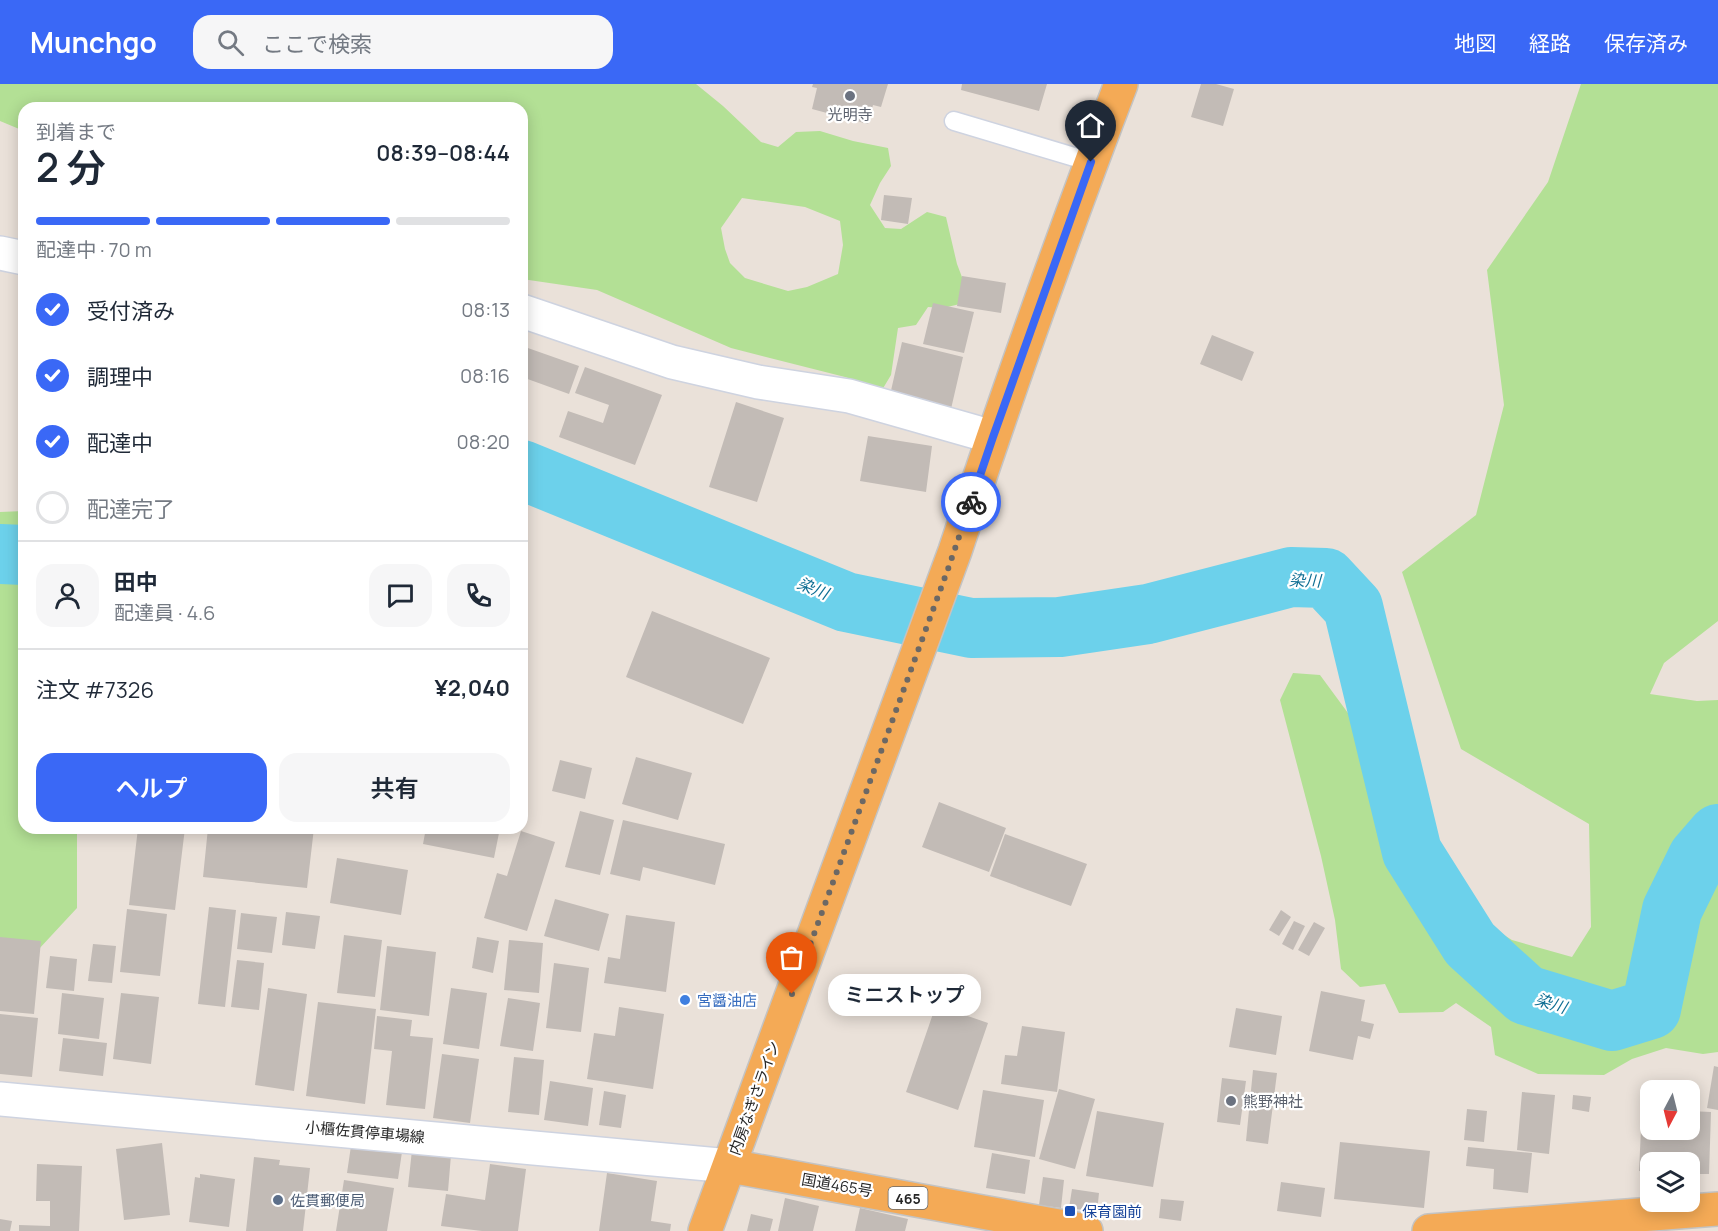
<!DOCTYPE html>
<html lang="ja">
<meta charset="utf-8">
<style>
body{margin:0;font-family:Manrope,"Noto Sans JP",sans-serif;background:#f6f6f7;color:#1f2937;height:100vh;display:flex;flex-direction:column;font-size:22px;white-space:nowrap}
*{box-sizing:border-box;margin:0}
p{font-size:20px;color:#747a83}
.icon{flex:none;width:33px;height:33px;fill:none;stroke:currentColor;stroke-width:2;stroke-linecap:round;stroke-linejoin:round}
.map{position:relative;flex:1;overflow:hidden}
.sheet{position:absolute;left:18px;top:18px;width:510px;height:732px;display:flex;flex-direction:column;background:#fff;border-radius:18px;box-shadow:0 3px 15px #0003}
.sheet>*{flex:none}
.needle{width:39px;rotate:187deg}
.controls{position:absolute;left:1640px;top:996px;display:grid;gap:12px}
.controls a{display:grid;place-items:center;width:60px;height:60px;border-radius:12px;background:#fff;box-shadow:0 3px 15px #0003;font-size:30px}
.pin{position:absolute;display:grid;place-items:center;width:51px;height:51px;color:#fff;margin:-62px -26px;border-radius:50% 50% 50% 0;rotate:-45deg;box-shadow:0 0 6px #0007}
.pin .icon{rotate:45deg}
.courier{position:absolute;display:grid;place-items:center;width:60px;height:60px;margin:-30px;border:4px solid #3a68f6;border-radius:50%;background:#fff;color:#222;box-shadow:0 2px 8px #0007}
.bubble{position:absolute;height:42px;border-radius:18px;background:#fff;box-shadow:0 3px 15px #0003;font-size:20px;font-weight:600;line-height:42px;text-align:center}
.head em{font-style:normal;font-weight:600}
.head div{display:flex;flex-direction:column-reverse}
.head{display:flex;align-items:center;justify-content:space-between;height:102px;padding:0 18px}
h1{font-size:39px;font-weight:600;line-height:45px}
.bar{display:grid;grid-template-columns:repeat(4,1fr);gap:9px 6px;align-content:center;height:72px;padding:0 18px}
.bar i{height:8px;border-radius:4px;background:#e0e1e3}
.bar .on{background:#3a68f6}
.bar p{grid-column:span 4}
.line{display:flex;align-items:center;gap:15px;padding:0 18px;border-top:2px solid #e0e1e3}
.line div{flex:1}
.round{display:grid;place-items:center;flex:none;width:63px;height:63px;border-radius:18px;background:#f6f6f7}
ol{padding:0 18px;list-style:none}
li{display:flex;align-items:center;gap:18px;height:66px}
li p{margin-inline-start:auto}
li .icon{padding:6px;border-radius:50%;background:#3a68f6;color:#fff;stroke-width:4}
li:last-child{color:#747a83}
li i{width:33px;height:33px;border:3px solid #e0e1e3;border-radius:50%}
.cta{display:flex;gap:12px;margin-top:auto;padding:12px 18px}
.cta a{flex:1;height:69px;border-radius:18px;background:#3a68f6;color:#fff;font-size:24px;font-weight:600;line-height:69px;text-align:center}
.cta a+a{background:#f6f6f7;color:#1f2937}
header{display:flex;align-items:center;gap:36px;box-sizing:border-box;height:84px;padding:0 30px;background:#3a68f6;color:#fff}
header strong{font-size:28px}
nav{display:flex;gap:33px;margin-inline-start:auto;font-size:21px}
.search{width:420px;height:54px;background:#f6f6f7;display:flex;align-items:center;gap:15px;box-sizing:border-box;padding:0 21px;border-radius:18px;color:#747a83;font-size:22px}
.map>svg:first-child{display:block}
</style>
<header>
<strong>Munchgo</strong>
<div class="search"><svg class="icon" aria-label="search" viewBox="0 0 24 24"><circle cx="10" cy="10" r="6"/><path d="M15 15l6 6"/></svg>ここで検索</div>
<nav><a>地図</a><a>経路</a><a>保存済み</a></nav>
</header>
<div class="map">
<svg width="1718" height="1147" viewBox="0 0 1718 1147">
<rect width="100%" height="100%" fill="#eae1d9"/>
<!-- green -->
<path fill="#b3e095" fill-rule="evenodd" d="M0 0H696L723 22 761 58 778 63 796 48 820 47 853 57 888 64 891 82 880 99 870 121 885 144 901 145 927 128 946 133 957 180 968 209 960 220 943 224 928 223 916 241 898 244 891 291 882 306 845 293 731 264 597 206 522 195V24H24V47L0 37ZM742 114 805 123 840 137 843 161 838 190 807 203 788 207 745 194 730 179 725 165 721 144Z
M1581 0H1718V537L1664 579 1650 610 1697 617 1718 616V968L1703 970 1666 964 1632 975 1604 991 1538 990 1495 971 1491 943 1456 919 1443 928 1399 929 1385 900 1360 903 1341 885 1335 836 1321 772 1280 616 1293 589 1320 591 1359 644 1395 705 1425 762 1467 828 1512 856 1572 873 1591 843 1589 740 1461 665 1402 488 1476 431 1504 321 1487 186 1548 98Z
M24 427V744H77V824L38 866H0V428Z"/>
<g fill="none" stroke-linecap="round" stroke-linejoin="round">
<!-- river -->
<path stroke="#6cd1eb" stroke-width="60" d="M522 386 846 518 971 544 1060 543 1148 530 1291 493 1326 494 1353 523 1412 768 1470 860 1526 911 1612 937 1651 925 1672 826 1698 773 1718 750
M0 470 24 471"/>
</g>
<!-- building -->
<path fill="#c2bbb6" d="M813 0H888L881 23 873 21 868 40 812 25 817 4 812 3Z
M962 0H1047L1039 27 961 6Z
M1201 0H1216L1234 5 1223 42 1191 33Z
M884 111 912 114 908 140 881 136Z
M962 192 1006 199 1001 229 957 222Z
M933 219 974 228 964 269 923 260Z
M1212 251 1254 268 1242 297 1200 280Z
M902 258 963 273 951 325 890 311Z
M525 263 579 282 569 310 522 293V270Z
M585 283 662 311 635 381 559 353 568 327 603 339 609 321 575 309Z
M736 318 784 334 757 418 709 403Z
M868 352 932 362 926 408 860 397Z
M652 527 770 574 743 640 626 593Z
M636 673 692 689 678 736 622 720Z
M560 676 592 684 585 715 552 707Z
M939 718 1006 744 989 788 922 763Z
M580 727 614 736 600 791 565 783Z
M623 736 725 760 715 801 643 783 640 797 610 790Z
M138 744H185L175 826 129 821Z
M208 744H314L307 804 203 793Z
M426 744H500L494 774 423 760Z
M521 747 555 758 527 847 484 834 497 789 507 792Z
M1005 750 1087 780 1071 822 990 792Z
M337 774 408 786 401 831 330 819Z
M555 815 609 830 599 867 544 852Z
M209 823 236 826 225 923 198 920Z
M127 825 167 830 160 892 120 888Z
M1281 826 1291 833 1279 852 1269 846Z
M286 828 320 832 315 865 282 861Z
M241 829 277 833 272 869 237 865Z
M626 831 675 838 666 908 604 899 608 873 620 875Z
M1294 837 1305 842 1293 866 1282 860Z
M1314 838 1325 844 1309 872 1298 866Z
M344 851 382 856 375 913 337 909Z
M0 853 41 857 34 930 0 927Z
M477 853 499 857 493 889 472 884Z
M509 856 543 859 539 909 504 906Z
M93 860 116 862 112 899 88 897Z
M387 862 436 868 429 932 380 926Z
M50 872 77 875 74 907 46 904Z
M237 876 264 879 259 926 231 923Z
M554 879 589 884 581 948 546 944Z
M268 904 307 910 294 1007 255 1001Z
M451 904 487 909 479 965 443 960Z
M1321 907 1365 916 1361 937 1374 940 1370 955 1358 952 1353 976 1309 967Z
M62 909 104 914 99 955 58 950Z
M121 909 159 913 151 980 113 975Z
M508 914 540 919 533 967 500 962Z
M318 918 376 925 365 1020 306 1012Z
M936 921 988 939 958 1026 906 1008Z
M619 923 664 930 653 1005 587 995 594 949 615 952Z
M1236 924 1282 932 1276 971 1229 963Z
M0 930 38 934 32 993 0 990Z
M377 932 412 936 410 952 433 954 425 1025 386 1021 392 967 374 965Z
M1022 942 1065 948 1057 1008 1001 1000 1005 971 1017 972Z
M63 954 107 959 103 992 59 987Z
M442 970 479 975 470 1039 433 1034Z
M514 973 544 976 539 1031 508 1028Z
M1714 982 1718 983V1026L1707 1024Z
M1253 986 1277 989 1268 1060 1246 1057Z
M1222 994 1246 997 1240 1041 1217 1038Z
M550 997 593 1004 588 1042 544 1036Z
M1059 1005 1095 1015 1075 1085 1039 1075Z
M983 1006 1044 1016 1035 1073 974 1063Z
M604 1007 626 1011 621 1044 599 1041Z
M1522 1008 1555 1011 1549 1070 1517 1066Z
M1573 1011 1591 1013 1589 1028 1572 1025Z
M1467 1025 1487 1027 1484 1058 1464 1056Z
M1642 1025 1650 1026V1046H1689V1027L1711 1028 1709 1090H1689V1078H1650V1088L1639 1087Z
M1097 1027 1164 1039 1153 1103 1086 1092Z
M1340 1058 1430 1067 1424 1124 1334 1115Z
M162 1059 170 1131 124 1136 116 1065Z
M351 1062 402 1068 398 1095 347 1089Z
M1468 1063 1532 1069 1528 1109 1493 1105 1494 1085 1466 1082Z
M412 1066 451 1071 448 1107 408 1103Z
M992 1069 1030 1076 1025 1110 986 1104Z
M254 1073 280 1076 279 1081 310 1084 303 1147H246Z
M37 1080 82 1082 79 1147H19V1141L50 1142V1117H36Z
M490 1080 526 1085 518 1147H482L441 1142 446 1110 485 1116Z
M607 1089 657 1097 651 1137 671 1140 670 1147H599Z
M200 1090 235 1095 229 1143 189 1138 195 1093 200 1094Z
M1043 1093 1064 1096 1061 1124 1039 1121Z
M344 1096 394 1104 387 1147H336Z
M1281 1098 1325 1104 1321 1133 1277 1127Z
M1072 1105 1099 1109 1097 1128 1069 1124Z
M785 1114 819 1122 813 1147H778Z
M1161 1115 1184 1117 1181 1137 1159 1134Z
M860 1124 908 1135 905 1147H855Z
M751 1130 773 1135 770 1147H747Z
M0 1135 12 1137 10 1147H0Z"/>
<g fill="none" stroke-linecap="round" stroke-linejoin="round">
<defs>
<path id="service" d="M954 37 1091 78"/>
<path id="minor" d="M0 169 24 174
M522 227 672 278 758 298 849 312 993 353"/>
<path id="secondary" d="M0 1015 730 1082"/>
<path id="trunk" d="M730 1082 1086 1147
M705 1147 955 467C1007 310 1062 154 1121 0
M1429 1147 1718 1125"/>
</defs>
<!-- service casing -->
<use href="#service" stroke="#ced3e0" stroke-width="21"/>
<!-- minor casing -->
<use href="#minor" stroke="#ced3e0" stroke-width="36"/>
<!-- secondary casing -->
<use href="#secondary" stroke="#ced3e0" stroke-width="36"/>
<!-- trunk casing -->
<use href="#trunk" stroke="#c3c3c3" stroke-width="36"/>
<!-- service -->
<use href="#service" stroke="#fff" stroke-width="18"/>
<!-- minor -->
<use href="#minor" stroke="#fff" stroke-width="33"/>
<!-- secondary -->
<use href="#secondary" stroke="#fff" stroke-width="33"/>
<!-- trunk -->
<use href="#trunk" stroke="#f4aa56" stroke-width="33"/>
</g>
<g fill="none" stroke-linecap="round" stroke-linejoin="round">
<!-- done -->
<path stroke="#6b6865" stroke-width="6" stroke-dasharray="0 10.8" d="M792 910 948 485 971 418"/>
<!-- route -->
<path stroke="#3a68f6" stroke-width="8" d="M971 418 993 353 1091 78"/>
</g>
<!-- markers -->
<g fill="#6b7280" stroke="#fff" stroke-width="2">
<circle cx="850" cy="12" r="6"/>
<circle cx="1231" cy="1017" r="6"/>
</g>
<circle fill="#3f7fe0" stroke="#fff" stroke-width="2" cx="685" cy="916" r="6"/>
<circle fill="#5c6f8a" stroke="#fff" stroke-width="2" cx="278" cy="1116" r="6"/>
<rect fill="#1a4fb4" stroke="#fff" stroke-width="2" x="1064" y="1121" width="12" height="12" rx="3"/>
<g text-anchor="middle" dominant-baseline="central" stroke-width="4.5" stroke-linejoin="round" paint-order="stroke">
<!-- shield labels -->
<rect fill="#fff" stroke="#686868" stroke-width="1.5" x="888.5" y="1103" width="39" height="22" rx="4.5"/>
<g font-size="14" font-weight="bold" fill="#272727">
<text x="908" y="1114">465</text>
</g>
<!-- worship labels -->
<g font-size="15" fill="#5b616d" stroke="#fff">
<text x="850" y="30">光明寺</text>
<text x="1243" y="1017" text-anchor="start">熊野神社</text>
</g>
<!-- shop labels -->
<g font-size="15" fill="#366cbe" stroke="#fff" text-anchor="start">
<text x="697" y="916">宮醤油店</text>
</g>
<!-- street labels -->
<g font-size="15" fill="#272727" stroke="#fff">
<text transform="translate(754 1014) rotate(-70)">内房なぎさライン</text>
<text transform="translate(365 1048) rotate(5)">小櫃佐貫停車場線</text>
<text transform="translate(837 1101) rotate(10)">国道465号</text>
</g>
<!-- service labels -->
<g font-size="15" fill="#4e5e75" stroke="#fff" text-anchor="start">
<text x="290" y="1116">佐貫郵便局</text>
</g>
<!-- transit labels -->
<g font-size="15" fill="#164399" stroke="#fff" text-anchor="start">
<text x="1082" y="1127">保育園前</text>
</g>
<!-- water labels -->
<g font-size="16" font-style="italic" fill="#0f6e93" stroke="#fff">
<text transform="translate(1305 496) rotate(2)">染川</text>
<text transform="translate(813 504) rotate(22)">染川</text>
<text transform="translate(1551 919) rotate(17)">染川</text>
</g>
</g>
</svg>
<div class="controls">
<a><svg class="needle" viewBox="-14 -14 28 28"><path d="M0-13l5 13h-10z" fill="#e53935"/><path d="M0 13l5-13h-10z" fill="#747a83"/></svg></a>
<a><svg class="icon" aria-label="layers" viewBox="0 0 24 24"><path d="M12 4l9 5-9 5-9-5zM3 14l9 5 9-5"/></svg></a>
</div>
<div class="pin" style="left:792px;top:910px;background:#ea580c"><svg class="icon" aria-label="bag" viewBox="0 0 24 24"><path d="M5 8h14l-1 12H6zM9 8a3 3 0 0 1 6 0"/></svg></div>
<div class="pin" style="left:1091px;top:78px;background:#1f2937"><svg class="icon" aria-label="home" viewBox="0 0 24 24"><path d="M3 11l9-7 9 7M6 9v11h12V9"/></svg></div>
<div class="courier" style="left:971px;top:418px"><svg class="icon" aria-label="bike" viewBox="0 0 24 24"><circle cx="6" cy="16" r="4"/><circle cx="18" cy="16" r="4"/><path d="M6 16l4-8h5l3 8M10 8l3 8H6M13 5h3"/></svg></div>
<div class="bubble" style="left:828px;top:890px;width:153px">ミニストップ</div>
<section class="sheet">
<div class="head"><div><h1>2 分</h1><p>到着まで</p></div><em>08:39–08:44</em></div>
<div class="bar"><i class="on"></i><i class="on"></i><i class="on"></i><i></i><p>配達中 · 70 m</p></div>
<ol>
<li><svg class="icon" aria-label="check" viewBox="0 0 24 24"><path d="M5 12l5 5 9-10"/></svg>受付済み<p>08:13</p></li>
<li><svg class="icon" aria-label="check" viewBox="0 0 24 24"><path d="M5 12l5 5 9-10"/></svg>調理中<p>08:16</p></li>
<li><svg class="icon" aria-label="check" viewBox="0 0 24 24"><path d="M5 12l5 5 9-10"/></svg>配達中<p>08:20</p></li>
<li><i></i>配達完了</li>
</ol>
<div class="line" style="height:108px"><a class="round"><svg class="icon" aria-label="person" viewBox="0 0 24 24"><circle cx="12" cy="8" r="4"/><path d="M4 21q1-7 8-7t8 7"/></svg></a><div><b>田中</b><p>配達員 · 4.6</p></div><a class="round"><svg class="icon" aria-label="chat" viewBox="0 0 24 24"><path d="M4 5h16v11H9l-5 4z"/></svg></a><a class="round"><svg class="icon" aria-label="phone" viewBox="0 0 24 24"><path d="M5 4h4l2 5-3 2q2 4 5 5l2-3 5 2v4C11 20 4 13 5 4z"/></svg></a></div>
<div class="line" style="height:78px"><div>注文 #7326</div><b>¥2,040</b></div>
<div class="cta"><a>ヘルプ</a><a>共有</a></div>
</section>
</div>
